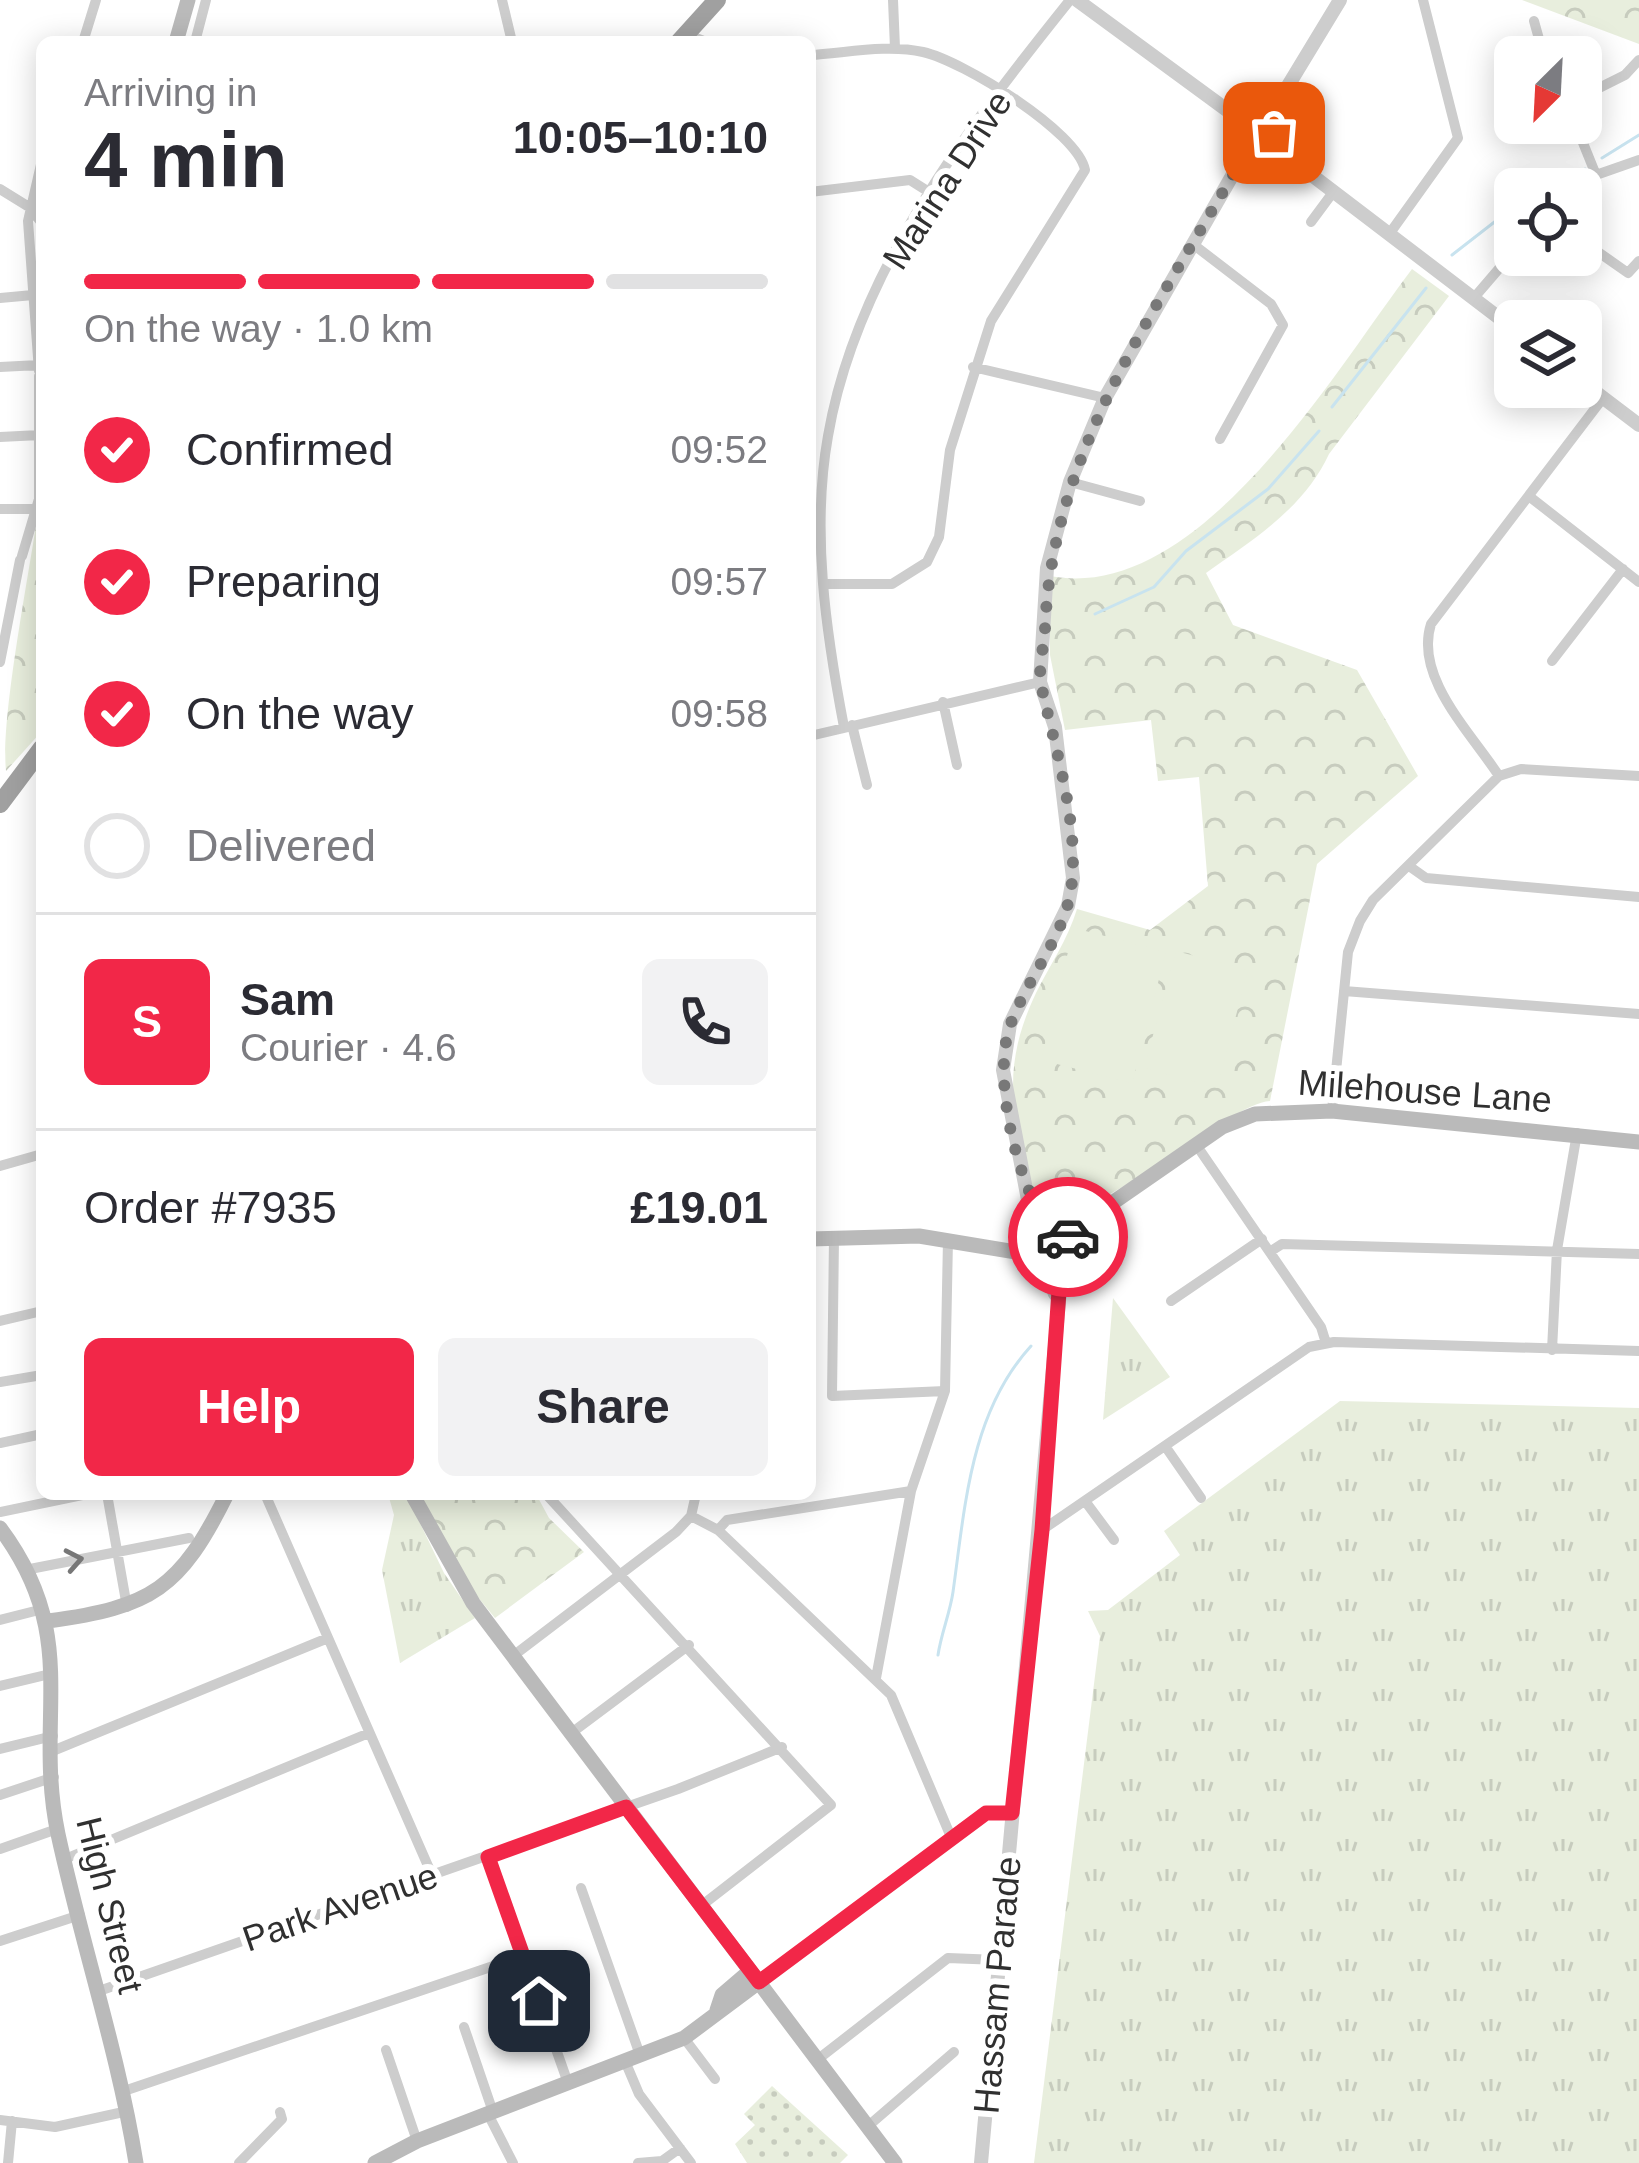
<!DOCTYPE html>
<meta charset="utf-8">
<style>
body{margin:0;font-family:Arial,sans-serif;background:#f2f2f3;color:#2b2b33;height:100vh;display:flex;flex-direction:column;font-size:45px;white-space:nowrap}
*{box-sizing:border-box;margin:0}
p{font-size:39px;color:#7c7c81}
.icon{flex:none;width:66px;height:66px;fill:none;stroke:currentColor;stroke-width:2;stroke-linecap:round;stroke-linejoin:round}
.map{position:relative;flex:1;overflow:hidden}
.drawer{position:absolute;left:36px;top:36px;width:780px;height:1464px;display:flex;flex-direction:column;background:#fff;border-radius:18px;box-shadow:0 6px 30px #0003}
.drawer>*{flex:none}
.needle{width:78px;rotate:204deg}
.fabs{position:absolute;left:1494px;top:36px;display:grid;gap:24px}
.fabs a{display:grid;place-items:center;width:108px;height:108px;border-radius:18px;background:#fff;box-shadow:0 6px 30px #0003;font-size:60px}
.pin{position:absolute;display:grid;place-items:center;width:102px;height:102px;color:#fff;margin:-51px;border-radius:24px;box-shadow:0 6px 18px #0006}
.courier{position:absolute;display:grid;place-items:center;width:120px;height:120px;margin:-60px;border:9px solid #f22748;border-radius:50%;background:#fff;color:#222;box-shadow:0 3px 15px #0007}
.overview em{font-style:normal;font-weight:700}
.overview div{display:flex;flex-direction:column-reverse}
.overview{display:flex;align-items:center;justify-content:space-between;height:204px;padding:0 48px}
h1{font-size:78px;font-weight:700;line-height:90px}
.bar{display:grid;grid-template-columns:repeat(4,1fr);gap:18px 12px;align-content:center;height:144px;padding:0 48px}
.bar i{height:15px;border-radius:9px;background:#e1e1e2}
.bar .current{background:#f22748}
.bar p{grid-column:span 4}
.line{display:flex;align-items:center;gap:30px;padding:0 48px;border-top:3px solid #e1e1e2}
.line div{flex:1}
.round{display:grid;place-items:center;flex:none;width:126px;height:126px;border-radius:18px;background:#f2f2f3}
ol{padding:0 48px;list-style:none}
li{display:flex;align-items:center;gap:36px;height:132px}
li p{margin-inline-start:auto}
li .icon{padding:12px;border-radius:50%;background:#f22748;color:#fff;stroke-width:4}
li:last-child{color:#7c7c81}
li i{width:66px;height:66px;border:6px solid #e1e1e2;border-radius:50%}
.primary-button{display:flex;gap:24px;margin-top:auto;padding:24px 48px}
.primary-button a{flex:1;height:138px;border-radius:18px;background:#f22748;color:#fff;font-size:48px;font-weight:700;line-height:138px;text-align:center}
.primary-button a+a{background:#f2f2f3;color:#2b2b33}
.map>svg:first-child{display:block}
</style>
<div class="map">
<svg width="1639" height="2163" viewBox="0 0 1639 2163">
<defs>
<pattern id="grass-tufts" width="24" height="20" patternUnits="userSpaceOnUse" patternTransform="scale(3)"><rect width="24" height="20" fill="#e8eedd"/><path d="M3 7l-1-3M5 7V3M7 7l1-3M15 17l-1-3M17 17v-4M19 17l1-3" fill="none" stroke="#c7ccbe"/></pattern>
<pattern id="park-crowns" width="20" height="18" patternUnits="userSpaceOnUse" patternTransform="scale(3)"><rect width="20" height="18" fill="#e8eedd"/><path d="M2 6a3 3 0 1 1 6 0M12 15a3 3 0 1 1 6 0" fill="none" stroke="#c7ccbe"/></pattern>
<pattern id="garden-dots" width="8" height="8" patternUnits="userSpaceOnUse" patternTransform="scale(3)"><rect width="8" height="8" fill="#e8eedd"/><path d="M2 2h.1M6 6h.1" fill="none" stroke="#c7ccbe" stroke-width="1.8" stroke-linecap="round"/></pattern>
</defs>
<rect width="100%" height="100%" fill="#fff"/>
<!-- grass -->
<path fill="url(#grass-tufts)" d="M1113 1298 1170 1377 1103 1420Z
M1340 1401 1639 1408V2163H1034L1100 1636 1088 1611 1108 1610 1180 1555 1164 1531Z
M388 1494H406L444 1573 475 1618 400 1663 382 1570 394 1515Z"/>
<!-- park -->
<path fill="url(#park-crowns)" d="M1522 0H1639V44Z
M1412 269 1449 296 1329 454C1304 508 1254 539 1206 573L1233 625 1357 670 1418 776 1317 864 1270 1101C1220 1105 1067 1254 1035 1202 1014 1120 998 1073 1036 993 1050 965 1068 939 1077 909L1150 930 1208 886 1199 777 1158 781 1151 720 1065 730 1050 655V576C1199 605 1335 370 1412 269Z
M42 484V731L6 771C0 713 34 552 42 484Z
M420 1494H536L549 1518 584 1552 495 1618 462 1578Z"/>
<!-- garden -->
<path fill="url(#garden-dots)" d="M772 2086 848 2155 840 2163H747L735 2144 755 2125 744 2114Z"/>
<!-- pitch -->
<path fill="#e8eedd" d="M1074 928 1166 952 1132 1083 1041 1060Z
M1176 951 1248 970 1217 1088 1144 1068Z"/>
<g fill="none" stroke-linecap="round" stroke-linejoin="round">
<!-- stream -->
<path stroke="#c8e3ef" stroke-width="3" d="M1602 158 1639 135
M1546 189 1585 169
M1452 255 1515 206
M1332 407 1426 288
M1095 614 1154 587 1186 551 1268 489 1319 431
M938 1655C941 1634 950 1613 953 1592 965 1507 970 1413 1031 1346"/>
<!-- minor -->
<path stroke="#cdcdcd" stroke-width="10" d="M502 0 512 42
M893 0 895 48
M1534 21 1544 57
M686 34 706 42
M83 42 96 0
M195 42 206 0
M810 55C846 53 887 44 923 52 963 61 1078 132 1085 170L991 321 950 450 939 537 927 562 892 584H823
M1581 97 1625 75 1639 60
M1575 123 1596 175 1581 235
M1596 175 1639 160
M0 189 29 207
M810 192 910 180 929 192
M29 207 42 223
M1311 222 1334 191
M1390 233 1458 138 1423 0
M1581 240 1628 273 1639 261
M1194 245 1271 304 1283 325 1220 439
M0 298 33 295
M1473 299 1515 250
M0 367 39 365
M973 367 1105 398
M39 371 28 221 42 160
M0 437 40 435
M1070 482 1140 501
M1530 497 1639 582
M0 509H37
M22 556 39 499V376
M1552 661 1623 569
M0 662 20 560
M943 702 957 765
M852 725 867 785
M844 727C826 633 811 531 828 436 856 272 969 126 1070 0
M810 736 1040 682
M1499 776C1471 733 1414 677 1431 624L1603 398
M1409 866 1426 878 1639 897
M1344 991 1639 1014
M1332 1111 1348 952 1360 921 1373 900 1499 776 1521 769 1639 776
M1197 1146 1321 1327 1326 1343
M0 1166 42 1154
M834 1237 832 1396 945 1391
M1271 1251 1282 1244 1639 1254
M1171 1301 1262 1239
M0 1321 42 1311
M1552 1350 1557 1250 1577 1133
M0 1382 42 1375
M0 1443 42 1434
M1165 1446 1201 1498
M107 1494 127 1607
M265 1494 432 1875
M546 1494 831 1805 701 1906
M1085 1501 1114 1540
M0 1512 87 1494
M691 1516 718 1530 891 1695 951 1837
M718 1530 727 1520 911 1491
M1042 1530 1309 1347 1334 1342 1639 1351
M30 1569 189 1538
M0 1620 43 1609
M513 1656 676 1532 691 1516 696 1494
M876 1678 911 1491 945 1391 948 1239
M0 1686 50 1674
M570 1734 689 1645
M0 1749 53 1736
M55 1750 328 1638
M0 1795 54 1777
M0 1849 57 1829
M488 1857 568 2083
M65 1859 369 1733
M581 1888 640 2055
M0 1941 80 1915
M759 1982 987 1813H1012
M99 1991 678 1789 782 1747
M464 2027 493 2112
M684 2038 715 2079
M386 2050 417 2141
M817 2060 948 1958 998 1960
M625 2061 639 2094 691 2163
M124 2091 523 1956
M488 2114 513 2163
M0 2120 55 2127 128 2111
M867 2127 954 2052
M8 2163 12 2121
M239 2163 282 2119 280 2112
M638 2163 662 2161 680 2148"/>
<!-- tertiary -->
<path stroke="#cdcdcd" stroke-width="14" d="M1077 0 1246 124
M1266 122 1340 0
M1271 144 1515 330
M1581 381 1639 425
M1034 1231 1003 1070 1010 1024 1068 906 1073 878 1055 727 1040 682 1047 568 1070 482 1105 398 1248 148
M1042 1261 1055 1294
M981 2163 1063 1257"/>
<!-- secondary -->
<path stroke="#bababa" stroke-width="15" d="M176 42 188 0
M1030 1243a19 19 0 1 1 38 0a19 19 0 1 1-38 0Z
M810 1239 919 1236 1034 1255
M1069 1245 1092 1217 1222 1127 1255 1114 1332 1111 1639 1142
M412 1494 473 1603 895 2163
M0 1528C83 1639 33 1715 58 1834 82 1945 118 2051 136 2163
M48 1621C152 1607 180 1589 227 1494
M717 2010 722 1995 750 1971
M375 2163 417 2141 684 2038 759 1982"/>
<!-- trunk -->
<path stroke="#a0a0a0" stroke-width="18" d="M679 42 717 0
M0 804 42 748"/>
</g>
<!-- one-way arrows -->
<defs><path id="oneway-chevron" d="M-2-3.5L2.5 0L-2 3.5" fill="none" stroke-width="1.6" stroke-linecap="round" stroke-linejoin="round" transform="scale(3)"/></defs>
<use stroke="#777" href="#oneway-chevron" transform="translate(74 1560) rotate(-11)"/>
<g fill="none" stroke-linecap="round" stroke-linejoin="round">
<!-- done -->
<path stroke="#787878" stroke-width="12" stroke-dasharray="0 21.6" d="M1068 1237 1058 1226 1046 1224C1016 1178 991 1075 1011 1023 1029 975 1068 932 1072 881 1078 816 1054 746 1041 684 1038 668 1044 646 1045 629 1052 446 1162 303 1248 148L1264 150 1274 133"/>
<!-- route -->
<path stroke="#f22748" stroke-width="15" d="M539 2001 488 1857 626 1807 759 1982 986 1813H1012L1042 1530 1060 1277 1068 1237"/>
</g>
<g text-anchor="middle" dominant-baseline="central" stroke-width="12" stroke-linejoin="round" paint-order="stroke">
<!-- street labels -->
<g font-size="36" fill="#303030" stroke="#fff">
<text transform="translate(947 180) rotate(-57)">Marina Drive</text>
<text transform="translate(1425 1091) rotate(4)">Milehouse Lane</text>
<text transform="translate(110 1905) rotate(76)">High Street</text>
<text transform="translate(340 1907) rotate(-19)">Park Avenue</text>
<text transform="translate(997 1985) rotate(-85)">Hassam Parade</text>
</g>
</g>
</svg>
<div class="fabs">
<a><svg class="needle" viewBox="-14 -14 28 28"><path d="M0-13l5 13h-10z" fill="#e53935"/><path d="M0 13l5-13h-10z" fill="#7c7c81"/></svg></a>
<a><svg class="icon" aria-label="locate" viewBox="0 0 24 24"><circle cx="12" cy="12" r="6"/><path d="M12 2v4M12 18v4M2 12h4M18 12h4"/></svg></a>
<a><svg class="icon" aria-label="layers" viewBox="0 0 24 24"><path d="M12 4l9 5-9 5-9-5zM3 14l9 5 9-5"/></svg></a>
</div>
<div class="pin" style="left:1274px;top:133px;background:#ea580c"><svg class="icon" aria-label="bag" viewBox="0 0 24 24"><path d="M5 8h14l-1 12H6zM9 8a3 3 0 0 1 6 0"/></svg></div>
<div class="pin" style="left:539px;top:2001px;background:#1f2937"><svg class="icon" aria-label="home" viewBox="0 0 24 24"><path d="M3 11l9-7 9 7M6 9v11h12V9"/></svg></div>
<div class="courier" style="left:1068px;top:1237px"><svg class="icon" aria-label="car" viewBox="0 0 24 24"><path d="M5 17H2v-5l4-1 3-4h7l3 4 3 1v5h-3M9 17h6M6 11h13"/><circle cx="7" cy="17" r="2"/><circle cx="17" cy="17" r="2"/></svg></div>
<section class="drawer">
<div class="overview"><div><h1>4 min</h1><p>Arriving in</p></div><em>10:05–10:10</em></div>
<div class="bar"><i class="current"></i><i class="current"></i><i class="current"></i><i></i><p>On the way · 1.0 km</p></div>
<ol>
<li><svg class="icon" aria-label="check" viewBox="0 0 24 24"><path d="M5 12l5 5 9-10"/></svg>Confirmed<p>09:52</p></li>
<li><svg class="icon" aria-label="check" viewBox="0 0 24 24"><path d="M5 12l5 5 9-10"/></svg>Preparing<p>09:57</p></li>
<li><svg class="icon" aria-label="check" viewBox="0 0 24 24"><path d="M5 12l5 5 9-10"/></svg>On the way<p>09:58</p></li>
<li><i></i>Delivered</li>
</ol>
<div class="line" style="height:216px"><b class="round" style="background:#f22748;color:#fff">S</b><div><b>Sam</b><p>Courier · 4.6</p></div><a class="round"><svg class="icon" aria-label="phone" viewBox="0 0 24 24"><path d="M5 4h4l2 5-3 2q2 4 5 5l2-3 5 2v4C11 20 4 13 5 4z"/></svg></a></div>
<div class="line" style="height:156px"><div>Order #7935</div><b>£19.01</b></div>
<div class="primary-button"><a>Help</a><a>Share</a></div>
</section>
</div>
